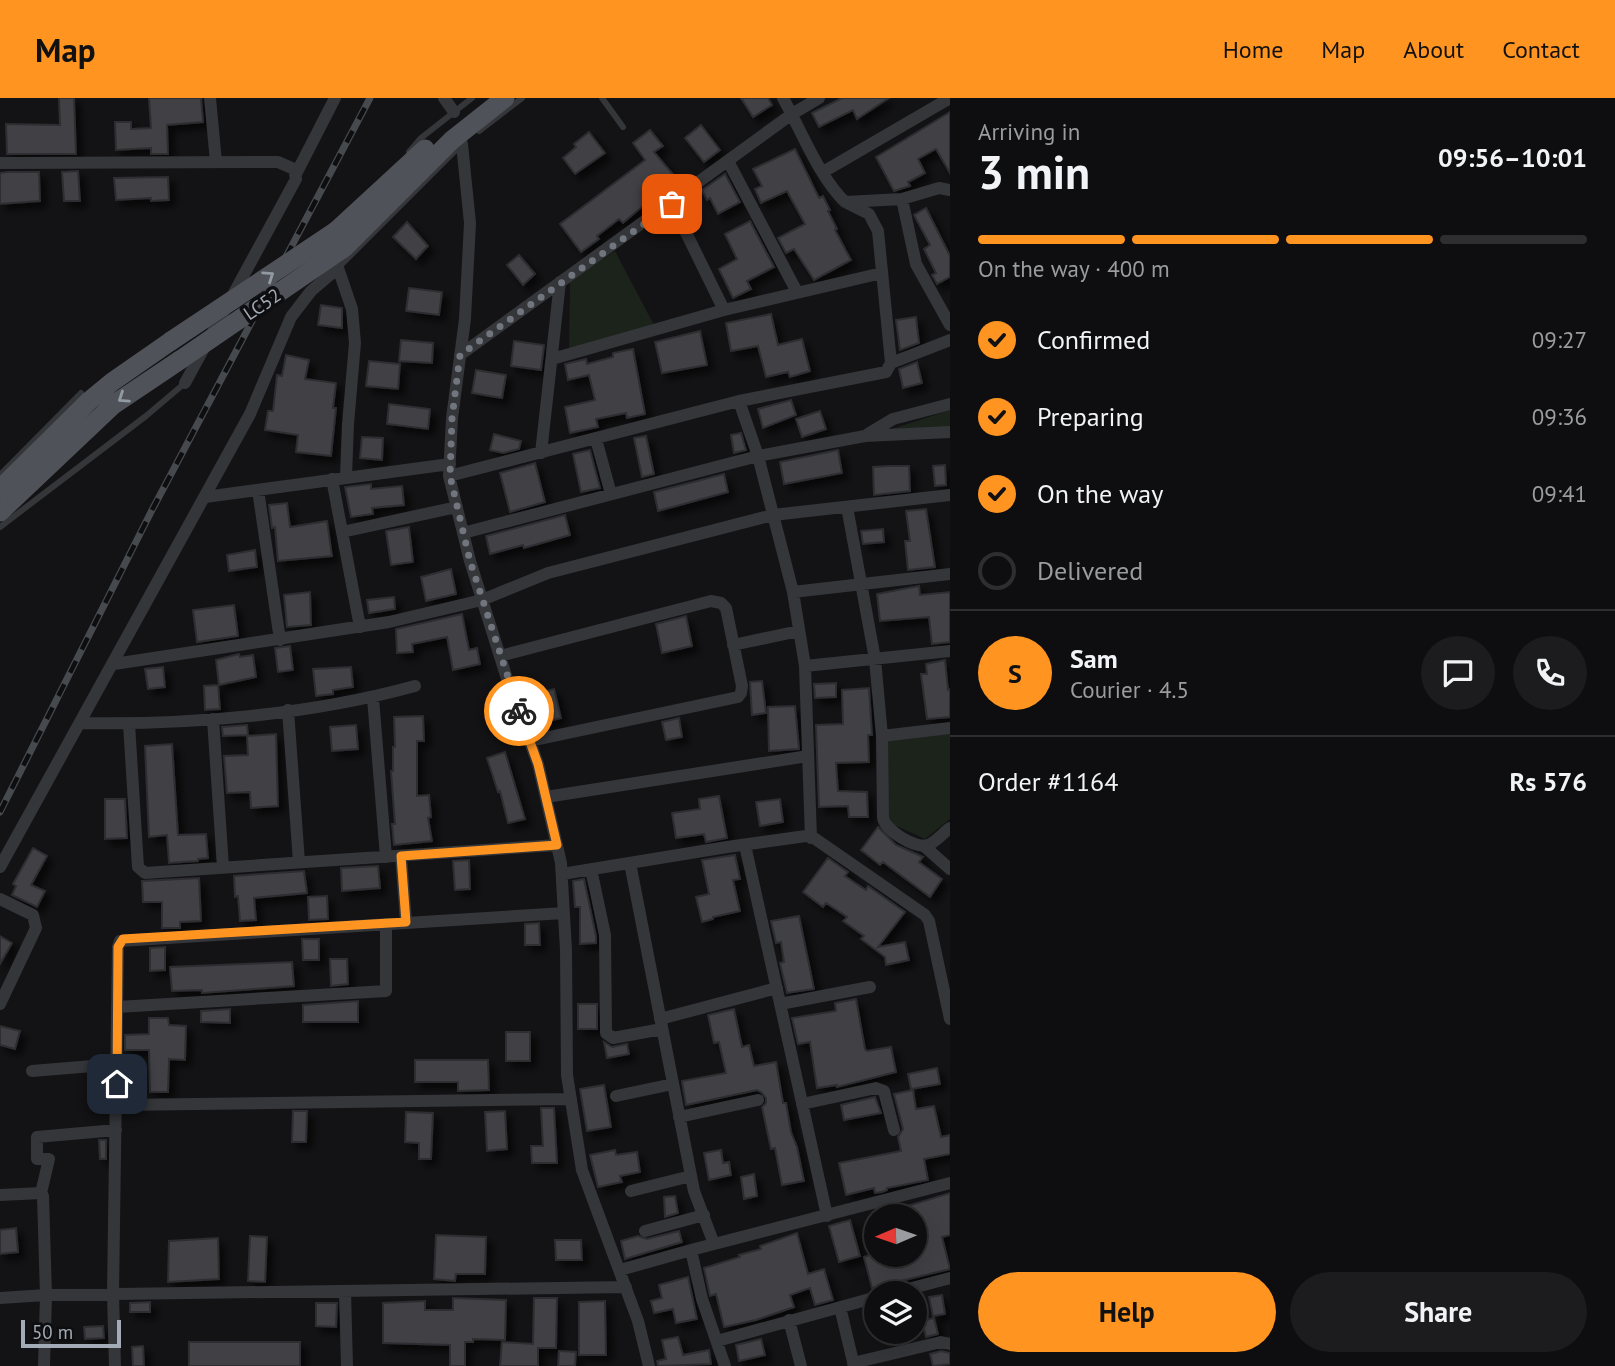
<!DOCTYPE html>
<meta charset="utf-8">
<style>
body{margin:0;font-family:"PT Sans",sans-serif;background:#1c1c1e;color:#f1f3f6;height:100vh;display:flex;flex-direction:column;font-size:26px;white-space:nowrap}
*{box-sizing:border-box;margin:0}
p{font-size:23px;color:#9b9c9f}
.icon{flex:none;width:38px;height:38px;fill:none;stroke:currentColor;stroke-width:2;stroke-linecap:round;stroke-linejoin:round}
.map{position:relative;flex:1;overflow:hidden}
.panel{display:flex;flex-direction:column;background:#0e0e10;width:665px}
.panel>*{flex:none}
.needle{width:46px;rotate:268deg}
.buttons{position:absolute;left:864px;top:1106px;display:grid;gap:14px}
.buttons a{display:grid;place-items:center;width:63px;height:63px;border-radius:50%;background:#0e0e10;box-shadow:0 7px 28px #0002,0 0 0 2px #2e2e30;font-size:35px}
.scale{position:absolute;left:21px;bottom:18px;width:100px;box-sizing:border-box;padding-left:7px;border:4px solid #a3acb6;border-top:0;font-size:19px;line-height:24px;white-space:nowrap;color:#a3acb6;-webkit-text-stroke:5px #0e0e10;paint-order:stroke}
.pin{position:absolute;display:grid;place-items:center;width:60px;height:60px;color:#fff;margin:-30px;border-radius:14px;box-shadow:0 4px 10px #0006}
.courier{position:absolute;display:grid;place-items:center;width:70px;height:70px;margin:-35px;border:5px solid #ff9421;border-radius:50%;background:#fff;color:#222;box-shadow:0 2px 9px #0007}
.headline em{font-style:normal;font-weight:600}
.headline div{display:flex;flex-direction:column-reverse}
.headline{display:flex;align-items:center;justify-content:space-between;height:119px;padding:0 28px}
h1{font-size:46px;font-weight:600;line-height:52px}
.bar{display:grid;grid-template-columns:repeat(4,1fr);gap:10px 7px;align-content:center;height:84px;padding:0 28px}
.bar i{height:9px;border-radius:5px;background:#2e2e30}
.bar .current{background:#ff9421}
.bar p{grid-column:span 4}
.line{display:flex;align-items:center;gap:18px;padding:0 28px;border-top:2px solid #2e2e30}
.line div{flex:1}
.round{display:grid;place-items:center;flex:none;width:74px;height:74px;border-radius:37px;background:#1c1c1e}
ol{padding:0 28px;list-style:none}
li{display:flex;align-items:center;gap:21px;height:77px}
li p{margin-inline-start:auto}
li .icon{padding:7px;border-radius:50%;background:#ff9421;color:#111;stroke-width:4}
li:last-child{color:#9b9c9f}
li i{width:38px;height:38px;border:4px solid #2e2e30;border-radius:50%}
.primary-button{display:flex;gap:14px;margin-top:auto;padding:14px 28px}
.primary-button a{flex:1;height:80px;border-radius:42px;background:#ff9421;color:#111;font-size:28px;font-weight:600;line-height:80px;text-align:center}
.primary-button a+a{background:#1c1c1e;color:#f1f3f6}
header{display:flex;align-items:center;gap:42px;box-sizing:border-box;height:98px;padding:0 35px;background:#ff9421;color:#111}
header strong{font-size:33px}
nav{display:flex;gap:38px;margin-inline-start:auto;font-size:24px}
main{display:flex;flex:1;min-height:0}
.map>svg:first-child{display:block}
</style>
<header>
<strong>Map</strong>
<nav><a>Home</a><a>Map</a><a>About</a><a>Contact</a></nav>
</header>
<main>
<div class="map">
<svg width="950" height="1268" viewBox="0 0 950 1268">
<defs>
<filter id="shadow"><feDropShadow dx="6" dy="6" stdDeviation="3.5" flood-color="#0009"/></filter>
</defs>
<rect width="100%" height="100%" fill="#131315"/>
<!-- green -->
<path fill="#1b231b" d="M615 153 654 227 569 252 570 183Z
M950 312V330L886 333Z
M950 634V721L925 741 892 726 888 720V640Z"/>
<!-- building -->
<path fill="#3f4145" stroke="#2d2d31" stroke-width="2" filter="url(#shadow)" d="M59 0H74L76 56H7L6 26 60 27Z
M149 0H201L203 24 167 27 168 56H151V50L116 52 115 24H131V31L151 30Z
M741 0H768L772 7 753 19Z
M842 0H889L857 21 853 12 819 29 812 15Z
M950 14V75L936 51 918 61 925 75 908 84 910 88 894 93 876 59Z
M701 27 720 52 704 64 685 40Z
M650 32 663 48 654 54 676 80 623 125 619 121 597 138 599 141 581 154 560 126 645 62 633 45Z
M589 34 605 55 575 76 563 60 576 49 574 46Z
M795 51 819 100 823 98 830 112 828 113 837 131 835 132 851 162 814 182 794 151 786 155 778 140 805 126 787 93 761 105 755 91 762 88 753 71Z
M78 73 80 103H64L62 74Z
M7 74H39L40 103 0 106V75Z
M725 76 740 104 718 116 710 100 707 102 702 92Z
M168 79 169 102 151 103V100L116 102 114 80Z
M926 110 950 158V179L937 186 932 177 936 175 924 151 930 147 914 117Z
M750 123 774 169 747 183 751 191 733 200 719 171 737 161 725 136Z
M407 124 428 148 416 161 393 139Z
M519 157 535 176 523 187 507 167Z
M409 190 442 194 439 217 406 213Z
M321 207 342 210V230L318 227Z
M771 216 778 247 802 241 810 273 790 279 788 274 766 279 758 248 731 253 726 225Z
M916 219 919 245 900 252 896 222Z
M700 233 707 267 662 275 655 244Z
M401 242 433 245 432 265 399 263Z
M514 243 544 247 541 272 511 268Z
M633 251 645 316 627 320 626 315 596 321 598 329 570 335 565 309 595 302 589 277 568 282 565 266 586 261 587 266 613 259V255Z
M286 257 309 262 305 281 336 285 333 310H336L331 358 296 354 298 337 265 332 268 313H273L277 277 282 278Z
M369 263 400 266 398 291 366 288Z
M917 264 922 285 903 290 899 271Z
M476 272 506 277 502 300 472 295Z
M791 302 796 317 763 330 758 311Z
M389 306 430 311 428 331 387 326Z
M820 313 826 331 802 339 796 321Z
M741 335 746 352 734 355 731 337Z
M494 336 521 343 519 351 503 355 490 352Z
M646 338 654 376 642 379 634 340Z
M362 339 383 340 382 362 360 360Z
M590 352 600 390 581 394 573 356Z
M838 352 842 375 784 386 780 364Z
M535 365 545 404 510 414 500 375Z
M945 367 946 387 935 388 933 368Z
M889 368H909L910 393 874 397 873 369Z
M724 376 728 394 658 413 654 394Z
M371 386V391L402 388 404 407 372 410 373 416 351 419 345 389Z
M287 405 290 429 327 423 332 458 278 463 275 429 272 430 269 407Z
M926 411 935 469 908 472 905 443H910L906 413Z
M565 417 570 437 524 450 523 447 490 456 486 438Z
M409 429 413 464 391 467 386 433Z
M883 431 884 444 863 446 861 433Z
M255 452 257 469 229 473 227 457Z
M451 471 456 496 426 503 421 479Z
M919 488 920 497 950 494V544L932 546 929 519 880 523 877 496Z
M310 494 311 527 287 529 284 497Z
M394 499 395 511 369 515 367 502Z
M234 507 238 538 197 544 193 512Z
M462 516 469 552 477 550 480 566 453 572 447 539 412 546 413 554 397 555 396 531Z
M686 518 692 548 662 555 656 526Z
M290 548 293 572 278 574 275 550Z
M239 556 240 559 253 557 256 579 219 587 216 562Z
M945 562 948 592 950 591V619L927 621 921 576H927L926 566Z
M163 569 165 589 148 591 145 571Z
M351 569 353 589 333 592V596L316 598 313 571Z
M762 583 766 615 752 617 750 584Z
M836 585V599L815 600 814 586Z
M218 587 220 611 205 612 204 588Z
M869 590 872 637H868L869 664 836 665 838 693 867 694 868 719H849L848 708 819 709 816 627 843 626 842 592Z
M554 591 561 620 537 626 529 597Z
M795 608 799 651 769 653 768 609Z
M423 618 424 643H417V698L429 697 431 719 428 720 432 743 394 747 392 726H395L391 673H393V649H395L394 619Z
M679 620 682 639 666 642 662 624Z
M247 627 248 637 223 638 222 629Z
M356 627 358 651 332 653 330 629Z
M276 636 278 708 251 710 250 694 227 695 224 658 248 657 247 638Z
M172 646 178 737 206 736 208 760 198 761V763L169 765 167 737 149 739 145 648Z
M505 654 525 721 508 725 500 693 498 694 487 660Z
M719 698 727 740 706 744 704 736 676 740 672 715 700 711 699 701Z
M105 701H125L127 740 105 741Z
M780 701 783 724 760 728 756 704Z
M878 729 896 747 923 759 919 764 942 781 930 799 883 764 880 767 861 752Z
M33 750 47 758 31 787 45 793 37 809 12 797 16 788 13 786Z
M735 757 740 781 733 782 740 813 713 819V821L702 824 696 799 709 796 702 762Z
M828 760 848 774 845 778 866 792 868 788 905 814 878 849 905 844 909 862 886 867 885 859 861 841 864 838 843 823 847 819 826 805 823 809 803 794Z
M469 762 470 791 455 792 453 763Z
M378 768 380 790 342 793 341 770Z
M304 773 307 795 254 800 256 822 240 823 238 798 235 799 234 778Z
M199 780 201 823 180 824V830H162V804H143L142 783Z
M584 781 596 838V845L580 846V809H575L573 783Z
M327 798 328 821 309 822 308 799Z
M799 818 814 891 787 895 780 865 784 864 781 844 776 845 771 823Z
M539 825 540 847H525V826Z
M0 838 12 845 0 866Z
M302 841H319V862H303Z
M165 849V872L150 873V850Z
M330 861H347L348 886 331 888Z
M292 864 294 888 202 895V892L172 893 170 869Z
M856 901 865 951 867 953 891 949 896 974 837 989V987L817 990 810 944 798 946 792 920 836 913 835 905Z
M358 903V924H303V907Z
M578 906H597V931H578Z
M230 911V925L201 924V913Z
M734 911 742 949 749 947 754 968 776 964 783 1005H786L791 1034 797 1049 804 1083 782 1087 775 1050 771 1051 762 1009 766 1005V1000L761 994 757 992 686 1007 682 983 726 975 719 944 714 945 708 917Z
M149 920H168L169 927 186 928 185 962 169 961 168 994H150L149 952H125V937L149 936Z
M0 928 20 933 15 951 0 947Z
M506 934H530V963H506Z
M604 944 612 949 627 946 629 956 607 960Z
M415 962H488L489 992 458 993V984H415Z
M937 970 940 986 911 991 908 976Z
M604 987 611 1029 587 1033 580 991Z
M913 992 916 1011 934 1008 941 1039 950 1037V1056L924 1061 928 1082 887 1090V1092L882 1094 875 1095 874 1090 846 1097 839 1065 901 1053 898 1039 903 1031 894 996Z
M875 999 881 1015 844 1022 841 1007Z
M541 1010H554L557 1065H532L531 1048H543Z
M293 1013H307L306 1044H292Z
M505 1013 507 1051 487 1053 485 1014Z
M406 1014 433 1015 431 1061H419V1045L405 1044Z
M99 1042H106V1061H100Z
M615 1052 616 1057 637 1054 640 1074 620 1078 622 1084 598 1089 590 1057Z
M721 1052 723 1065 729 1064 731 1077 709 1082 704 1055Z
M754 1076 757 1098 744 1101 741 1079Z
M950 1095V1137L942 1139 950 1171 872 1190 864 1159 877 1155V1161L890 1157H915V1118H886L885 1115Z
M675 1098 678 1115 665 1119 664 1099Z
M850 1122 860 1158 839 1164 829 1128Z
M16 1130 18 1154 0 1156V1132Z
M679 1133 682 1144 625 1161 621 1143 638 1138 647 1141Z
M797 1135 808 1176 824 1171 833 1202 815 1207 810 1190 790 1197 794 1209 756 1222 724 1229 716 1196 710 1198 704 1170 740 1159 739 1157 761 1151 760 1148Z
M436 1137 486 1139 485 1176H456L455 1183 434 1181Z
M250 1138 267 1139 265 1184 248 1183Z
M218 1140 219 1181 168 1184 169 1143Z
M555 1142H581L582 1162H556Z
M688 1179 697 1221 676 1225 673 1211 654 1215 651 1203 662 1200 659 1187Z
M942 1197 945 1216 933 1218 929 1199Z
M453 1200 506 1202 505 1242 473 1241V1244H465V1268H450V1247L383 1245V1205L425 1203V1212H453Z
M534 1200H557L556 1250H538V1268H500L502 1244 533 1246Z
M605 1203 606 1257H579V1204Z
M150 1204V1214H130V1205Z
M316 1205H337L336 1229 316 1228Z
M934 1220 938 1236 926 1239 922 1223Z
M103 1228 104 1240 85 1241 84 1229Z
M678 1239 683 1257 709 1252 711 1266 658 1268 657 1263 666 1261 662 1242Z
M761 1241 765 1257 739 1263 736 1247Z
M189 1244H300V1268H189Z
M143 1248 144 1268H133L132 1249Z
M559 1253 576 1254 575 1268H558Z
M941 1253 950 1255V1266L933 1268 930 1256Z"/>
<g fill="none" stroke-linecap="round" stroke-linejoin="round">
<!-- service -->
<path stroke="#34363a" stroke-width="6" d="M602 0 623 29
M479 33 522 0
M409 54 421 40 472 0
M339 169 462 46
M1 376 81 295
M0 429 146 318 185 285"/>
<!-- minor -->
<path stroke="#34363a" stroke-width="12" d="M210 0 216 64
M444 0 454 14
M783 0C801 32 819 79 845 104L902 101 939 90 950 92
M462 46 470 125 465 221 452 320 449 378 470 463 508 584 538 666 561 765 566 852 567 977 582 1072 638 1223 649 1268
M728 63 797 194
M0 65 278 64 294 71 296 81 185 285
M823 74 950 0
M296 76 335 0
M902 101 916 166 950 227
M672 106 724 212
M460 257 792 16 819 0
M552 261 724 212 882 175
M891 265 950 242
M739 303 758 358 793 494 805 568 811 740
M868 336 893 321 950 306
M596 341 611 396
M541 355 560 184
M449 378 739 303 886 274 891 265 878 133 869 116 845 104
M332 381 360 529
M258 392 280 542
M205 399 450 366
M847 409 875 561 882 638 950 630
M342 434 457 409
M463 435 758 358 865 338 950 334
M793 494 950 476
M733 547 799 533
M500 558 711 503 721 505 726 510 742 588 741 595 738 599 530 643
M114 566 389 524 482 502 548 475 773 417 950 397
M805 568 950 553
M373 600 386 759
M288 612 299 764
M213 621 223 769
M81 625C190 627 309 617 415 588
M129 626 138 769 145 775 557 747
M882 638 883 719C884 732 915 751 928 747 936 744 943 735 950 730
M546 699 808 658
M745 747 827 1118
M924 748 950 771
M401 758 406 824
M630 765 694 1093 714 1146
M0 769 250 316 291 219 311 193 338 170 352 211 355 245 348 326 346 379
M591 771 605 837 606 935 613 940 662 931
M562 776 727 749 806 738 814 740 925 817 929 823 950 921
M0 801 33 817 36 830 0 906
M780 906 870 889
M117 909 386 893V826
M660 921 777 890
M32 973 117 966
M616 998 673 986
M802 1006 876 990 884 993 894 1032
M117 1007 571 1001
M679 1019 758 1002
M631 1093 691 1078
M41 1095 49 1061H37V1039L116 1032
M0 1097 41 1095 43 1098 46 1197 44 1268
M645 1133 704 1117
M620 1172 691 1152
M345 1193 347 1268
M893 1195 950 1180
M0 1200 46 1197 626 1189
M840 1209 854 1268
M789 1222 801 1268
M717 1243 877 1199
M853 1265 941 1244 950 1246
M115 1268 113 1196 118 849 120 843 564 815
M725 1268 702 1201 691 1152 950 1085"/>
<!-- primary -->
<path stroke="#4f5359" stroke-width="19" d="M336 133 425 51
M344 150 452 42 505 0
M0 391 89 303 112 284 171 243
M0 414 113 307 180 262"/>
<defs>
<path id="rail" d="M0 714 152 412 370 0"/>
</defs>
<!-- rail casing -->
<use href="#rail" stroke="#464a4f" stroke-width="7"/>
<!-- rail -->
<use href="#rail" stroke="#0e0e10" stroke-width="4.5" stroke-dasharray="13" stroke-linecap="butt"/>
<!-- primary-bridge -->
<path stroke="#4f5359" stroke-width="19" d="M171 243 336 133
M180 262 344 150"/>
</g>
<!-- one-way arrows -->
<defs><path id="oneway-chevron" d="M-2-3.5L2.5 0L-2 3.5" fill="none" stroke-width="1.6" stroke-linecap="round" stroke-linejoin="round" transform="scale(1.75)"/></defs>
<g stroke="#929aa3">
<use href="#oneway-chevron" transform="translate(269 178) rotate(-34)"/>
<use href="#oneway-chevron" transform="translate(123 300) rotate(146)"/>
</g>
<g fill="none" stroke-linecap="round" stroke-linejoin="round">
<!-- done -->
<path stroke="#71767e" stroke-width="7" stroke-dasharray="0 12.6" d="M519 613 470 463 450 378 452 320 460 257 672 106"/>
<!-- route -->
<path stroke="#ff9421" stroke-width="9" d="M117 986 118 849 123 841 406 824 401 758 557 747 538 666 519 613"/>
</g>
<g text-anchor="middle" dominant-baseline="central" stroke-width="7" stroke-linejoin="round" paint-order="stroke">
<!-- street labels -->
<g font-size="19" fill="#a3acb6" stroke="#0e0e10">
<text transform="translate(262 206) rotate(-34)">LC52</text>
</g>
</g>
</svg>
<div class="buttons">
<a><svg class="needle" viewBox="-14 -14 28 28"><path d="M0-13l5 13h-10z" fill="#e53935"/><path d="M0 13l5-13h-10z" fill="#9b9c9f"/></svg></a>
<a><svg class="icon" aria-label="layers" viewBox="0 0 24 24"><path d="M12 4l9 5-9 5-9-5zM3 14l9 5 9-5"/></svg></a>
</div>
<div class="scale">50 m</div>
<div class="pin" style="left:672px;top:106px;background:#ea580c"><svg class="icon" aria-label="bag" viewBox="0 0 24 24"><path d="M5 8h14l-1 12H6zM9 8a3 3 0 0 1 6 0"/></svg></div>
<div class="pin" style="left:117px;top:986px;background:#1f2937"><svg class="icon" aria-label="home" viewBox="0 0 24 24"><path d="M3 11l9-7 9 7M6 9v11h12V9"/></svg></div>
<div class="courier" style="left:519px;top:613px"><svg class="icon" aria-label="bike" viewBox="0 0 24 24"><circle cx="6" cy="16" r="4"/><circle cx="18" cy="16" r="4"/><path d="M6 16l4-8h5l3 8M10 8l3 8H6M13 5h3"/></svg></div>
</div>
<section class="panel">
<div class="headline"><div><h1>3 min</h1><p>Arriving in</p></div><em>09:56–10:01</em></div>
<div class="bar"><i class="current"></i><i class="current"></i><i class="current"></i><i></i><p>On the way · 400 m</p></div>
<ol>
<li><svg class="icon" aria-label="check" viewBox="0 0 24 24"><path d="M5 12l5 5 9-10"/></svg>Confirmed<p>09:27</p></li>
<li><svg class="icon" aria-label="check" viewBox="0 0 24 24"><path d="M5 12l5 5 9-10"/></svg>Preparing<p>09:36</p></li>
<li><svg class="icon" aria-label="check" viewBox="0 0 24 24"><path d="M5 12l5 5 9-10"/></svg>On the way<p>09:41</p></li>
<li><i></i>Delivered</li>
</ol>
<div class="line" style="height:126px"><b class="round" style="background:#ff9421;color:#111">S</b><div><b>Sam</b><p>Courier · 4.5</p></div><a class="round"><svg class="icon" aria-label="chat" viewBox="0 0 24 24"><path d="M4 5h16v11H9l-5 4z"/></svg></a><a class="round"><svg class="icon" aria-label="phone" viewBox="0 0 24 24"><path d="M5 4h4l2 5-3 2q2 4 5 5l2-3 5 2v4C11 20 4 13 5 4z"/></svg></a></div>
<div class="line" style="height:91px"><div>Order #1164</div><b>Rs 576</b></div>
<div class="primary-button"><a>Help</a><a>Share</a></div>
</section>
</main>
